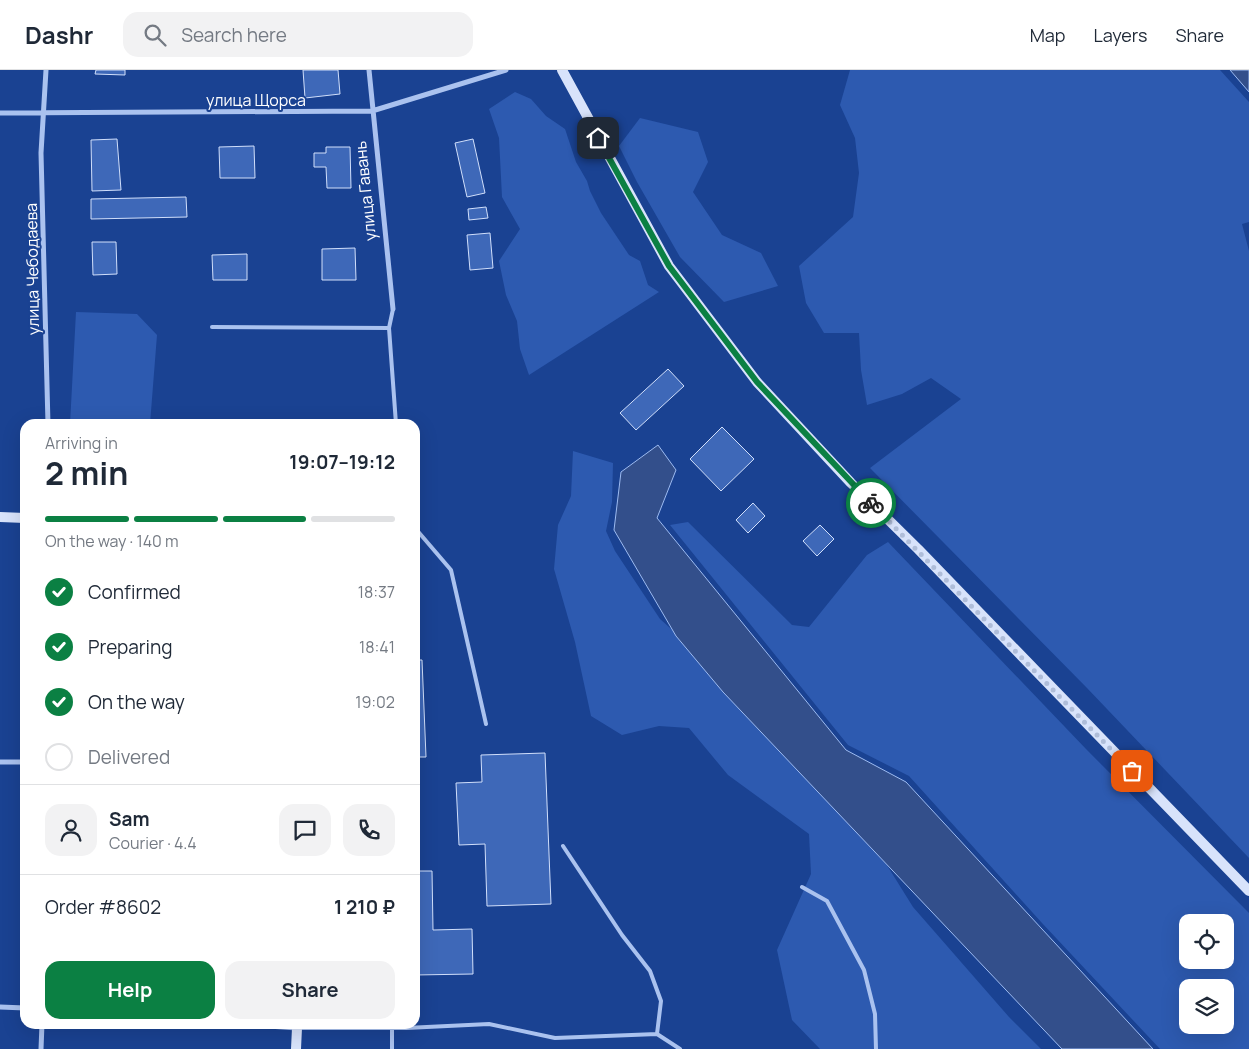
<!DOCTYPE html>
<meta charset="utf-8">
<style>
body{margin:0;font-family:Manrope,sans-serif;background:#f2f2f3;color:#1f2937;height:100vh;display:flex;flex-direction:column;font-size:19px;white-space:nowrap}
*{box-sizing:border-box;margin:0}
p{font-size:16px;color:#747a83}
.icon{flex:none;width:28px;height:28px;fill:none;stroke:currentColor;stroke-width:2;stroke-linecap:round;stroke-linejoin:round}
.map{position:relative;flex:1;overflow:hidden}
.panel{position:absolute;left:20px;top:349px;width:400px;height:610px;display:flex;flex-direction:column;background:#fff;border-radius:15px;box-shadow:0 5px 20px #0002}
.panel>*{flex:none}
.controls{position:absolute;left:1179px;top:844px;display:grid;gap:10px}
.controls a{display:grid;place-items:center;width:55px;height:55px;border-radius:10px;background:#fff;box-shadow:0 5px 20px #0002;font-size:25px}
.pin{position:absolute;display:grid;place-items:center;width:42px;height:42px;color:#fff;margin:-21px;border-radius:10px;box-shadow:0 2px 8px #0006}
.courier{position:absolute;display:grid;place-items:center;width:50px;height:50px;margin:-25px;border:4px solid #0b8043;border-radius:50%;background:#fff;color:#222;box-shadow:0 1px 6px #0007}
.head em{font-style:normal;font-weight:700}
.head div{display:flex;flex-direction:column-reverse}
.head{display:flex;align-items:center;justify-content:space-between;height:85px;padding:0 25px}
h1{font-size:32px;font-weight:700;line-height:38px}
.bar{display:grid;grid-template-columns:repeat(4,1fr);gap:8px 5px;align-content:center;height:60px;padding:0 25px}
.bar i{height:6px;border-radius:4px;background:#e0e1e3}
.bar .on{background:#0b8043}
.bar p{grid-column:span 4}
.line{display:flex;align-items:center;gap:12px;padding:0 25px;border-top:1px solid #e0e1e3}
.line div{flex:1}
.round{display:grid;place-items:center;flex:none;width:52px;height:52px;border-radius:15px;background:#f2f2f3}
ol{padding:0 25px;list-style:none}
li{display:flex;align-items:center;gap:15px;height:55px}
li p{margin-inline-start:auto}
li .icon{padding:5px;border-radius:50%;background:#0b8043;color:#fff;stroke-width:4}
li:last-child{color:#747a83}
li i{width:28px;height:28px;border:2px solid #e0e1e3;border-radius:50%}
.action{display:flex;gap:10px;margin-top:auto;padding:10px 25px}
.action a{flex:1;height:58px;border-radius:15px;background:#0b8043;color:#fff;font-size:20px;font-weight:700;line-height:58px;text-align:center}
.action a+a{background:#f2f2f3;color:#1f2937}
header{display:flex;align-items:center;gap:30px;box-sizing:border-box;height:70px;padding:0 25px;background:#fff;border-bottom:1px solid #e0e1e3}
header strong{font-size:24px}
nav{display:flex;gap:28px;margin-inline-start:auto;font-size:18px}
.search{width:350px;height:45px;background:#f2f2f3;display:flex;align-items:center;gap:12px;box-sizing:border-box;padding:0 18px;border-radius:15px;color:#747a83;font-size:19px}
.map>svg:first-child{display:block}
</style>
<header>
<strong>Dashr</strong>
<div class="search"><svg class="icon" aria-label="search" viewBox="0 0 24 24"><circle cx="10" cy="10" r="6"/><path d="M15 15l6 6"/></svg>Search here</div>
<nav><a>Map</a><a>Layers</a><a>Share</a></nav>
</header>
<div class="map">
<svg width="1249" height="979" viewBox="0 0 1249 979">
<rect width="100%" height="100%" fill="#1a4292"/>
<!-- green -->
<path fill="#2d5ab0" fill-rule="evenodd" d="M850 0H1220L1249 32V152L1242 154 1249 181V788L1087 618 870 398 961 329 931 308 902 324 867 335 861 300 859 263H824L806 233 799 196 853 147 859 103 855 68 840 35Z
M515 22 531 29 546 46 565 59 576 92 587 111 590 121 601 143 629 185 640 191 648 215 659 222 529 305 520 279 517 251 506 225 499 191 520 159 502 127 499 68 489 39Z
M640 48 698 62 708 92 693 122 722 165 761 183 778 216 724 232 680 187 637 112 619 76Z
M76 242 137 244 157 265 150 354H70Z
M573 381 613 393 612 432 606 461 615 481 660 549 715 598 855 744 913 837 1009 947 1041 979H820L792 950 777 880 811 804 809 764 728 705 689 658 659 656 622 665 591 646 575 572 554 499 558 455 571 426Z
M688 452 792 555 809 557 867 485 888 472 1086 679 1249 843V979H1160L1042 853 909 706 848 675 670 455ZM1188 852H1225V890H1188ZM1188 918H1225V955H1188Z"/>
<!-- water -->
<path fill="#334f8b" stroke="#9dbbf1" d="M1230 0H1249V22Z
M658 375 676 400 657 448 846 680 906 712 1153 979H1062L723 622 676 566 614 460 621 402Z"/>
<!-- building -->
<path fill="#3e68b8" stroke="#d1dffb" d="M96 0H125V5L95 4Z
M303 0H338L340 24 305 28Z
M117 69 121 120 92 121 91 70Z
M473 69 485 123 467 127 455 73Z
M254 76 255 108H220L219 77Z
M326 77H350L351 118H327L326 97H314V83H326Z
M186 127 187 147 91 149V129Z
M486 137 488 148 469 150 468 139Z
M490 163 493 198 470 200 467 165Z
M92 172H116L117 204 93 205Z
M355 178 356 210H322V179Z
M247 184V210H213L212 185Z
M668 299 684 316 636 360 620 343Z
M722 357 754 389 721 421 690 389Z
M753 433 765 446 748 463 736 450Z
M820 455 834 469 817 486 803 471Z
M415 590H422L426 687H415Z
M545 683 551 834 487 836 485 774 459 775 456 713 482 712 481 685Z
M415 801H432L433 860 472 859 473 904 415 905Z"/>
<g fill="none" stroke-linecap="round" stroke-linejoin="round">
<!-- lane -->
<path stroke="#aac2ef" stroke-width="4" d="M393 239 389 258 396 354
M212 257 389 258
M415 458 451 500 486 654
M563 776 622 865 650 901 661 931 657 964
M802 817 827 831 864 900 875 944 876 979
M297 958H406L489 954 555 968 657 964 680 979
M392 958V979"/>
<!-- street -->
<path stroke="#aac2ef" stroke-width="5" d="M46 0 41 83 48 354
M369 0 393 239
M0 43 372 41 506 0
M0 692H25
M0 937 25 938
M240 954 297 958
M41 979 42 954"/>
<!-- secondary -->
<path stroke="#d8e3fb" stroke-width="10" d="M562 0 669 196 757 312 851 413 918 479 1249 821
M0 447 25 448
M296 979 297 958"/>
</g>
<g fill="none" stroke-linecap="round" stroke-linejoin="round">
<!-- done -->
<path stroke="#afbdd9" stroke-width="5" stroke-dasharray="0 9" d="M871 433 1132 701"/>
<!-- route -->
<path stroke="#0b8043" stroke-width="6" d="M598 68 669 196 757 312 871 433"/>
</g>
<g text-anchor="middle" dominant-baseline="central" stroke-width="4" stroke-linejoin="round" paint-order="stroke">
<!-- street labels -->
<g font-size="16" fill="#fff" stroke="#1a4292">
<text x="256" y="30">улица Щорса</text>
<text transform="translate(365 121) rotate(-96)">улица Гавань</text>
<text transform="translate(32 199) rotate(-91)">улица Чебодаева</text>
</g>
</g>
</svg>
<div class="controls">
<a><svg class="icon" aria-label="locate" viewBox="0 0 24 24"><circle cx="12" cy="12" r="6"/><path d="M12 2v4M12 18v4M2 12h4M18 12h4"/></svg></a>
<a><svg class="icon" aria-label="layers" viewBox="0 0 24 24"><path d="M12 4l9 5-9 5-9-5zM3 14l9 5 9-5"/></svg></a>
</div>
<div class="pin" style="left:1132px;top:701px;background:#ea580c"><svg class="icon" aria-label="bag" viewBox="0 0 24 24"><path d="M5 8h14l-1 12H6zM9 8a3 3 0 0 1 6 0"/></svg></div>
<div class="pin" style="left:598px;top:68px;background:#1f2937"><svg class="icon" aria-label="home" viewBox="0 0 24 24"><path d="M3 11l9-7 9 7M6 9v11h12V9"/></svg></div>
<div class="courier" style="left:871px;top:433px"><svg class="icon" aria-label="bike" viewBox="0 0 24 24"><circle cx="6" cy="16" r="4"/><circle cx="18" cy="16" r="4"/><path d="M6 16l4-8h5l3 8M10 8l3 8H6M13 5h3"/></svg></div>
<section class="panel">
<div class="head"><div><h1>2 min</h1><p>Arriving in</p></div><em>19:07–19:12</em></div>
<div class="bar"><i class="on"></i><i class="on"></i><i class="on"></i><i></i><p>On the way · 140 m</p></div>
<ol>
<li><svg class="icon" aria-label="check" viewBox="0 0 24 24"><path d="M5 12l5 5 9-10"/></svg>Confirmed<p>18:37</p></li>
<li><svg class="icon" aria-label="check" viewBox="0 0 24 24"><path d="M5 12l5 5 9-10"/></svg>Preparing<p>18:41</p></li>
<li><svg class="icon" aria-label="check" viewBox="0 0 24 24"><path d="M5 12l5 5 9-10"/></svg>On the way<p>19:02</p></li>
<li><i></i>Delivered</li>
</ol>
<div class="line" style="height:90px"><a class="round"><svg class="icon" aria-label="person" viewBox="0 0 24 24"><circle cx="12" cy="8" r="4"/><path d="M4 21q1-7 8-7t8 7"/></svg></a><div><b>Sam</b><p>Courier · 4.4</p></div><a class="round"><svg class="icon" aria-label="chat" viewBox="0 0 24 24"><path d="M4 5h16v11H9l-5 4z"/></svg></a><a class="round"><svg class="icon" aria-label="phone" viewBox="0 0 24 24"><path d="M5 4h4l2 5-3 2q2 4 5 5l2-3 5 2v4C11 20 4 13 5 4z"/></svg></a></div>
<div class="line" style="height:65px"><div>Order #8602</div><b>1 210 ₽</b></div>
<div class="action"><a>Help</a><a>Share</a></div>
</section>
</div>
